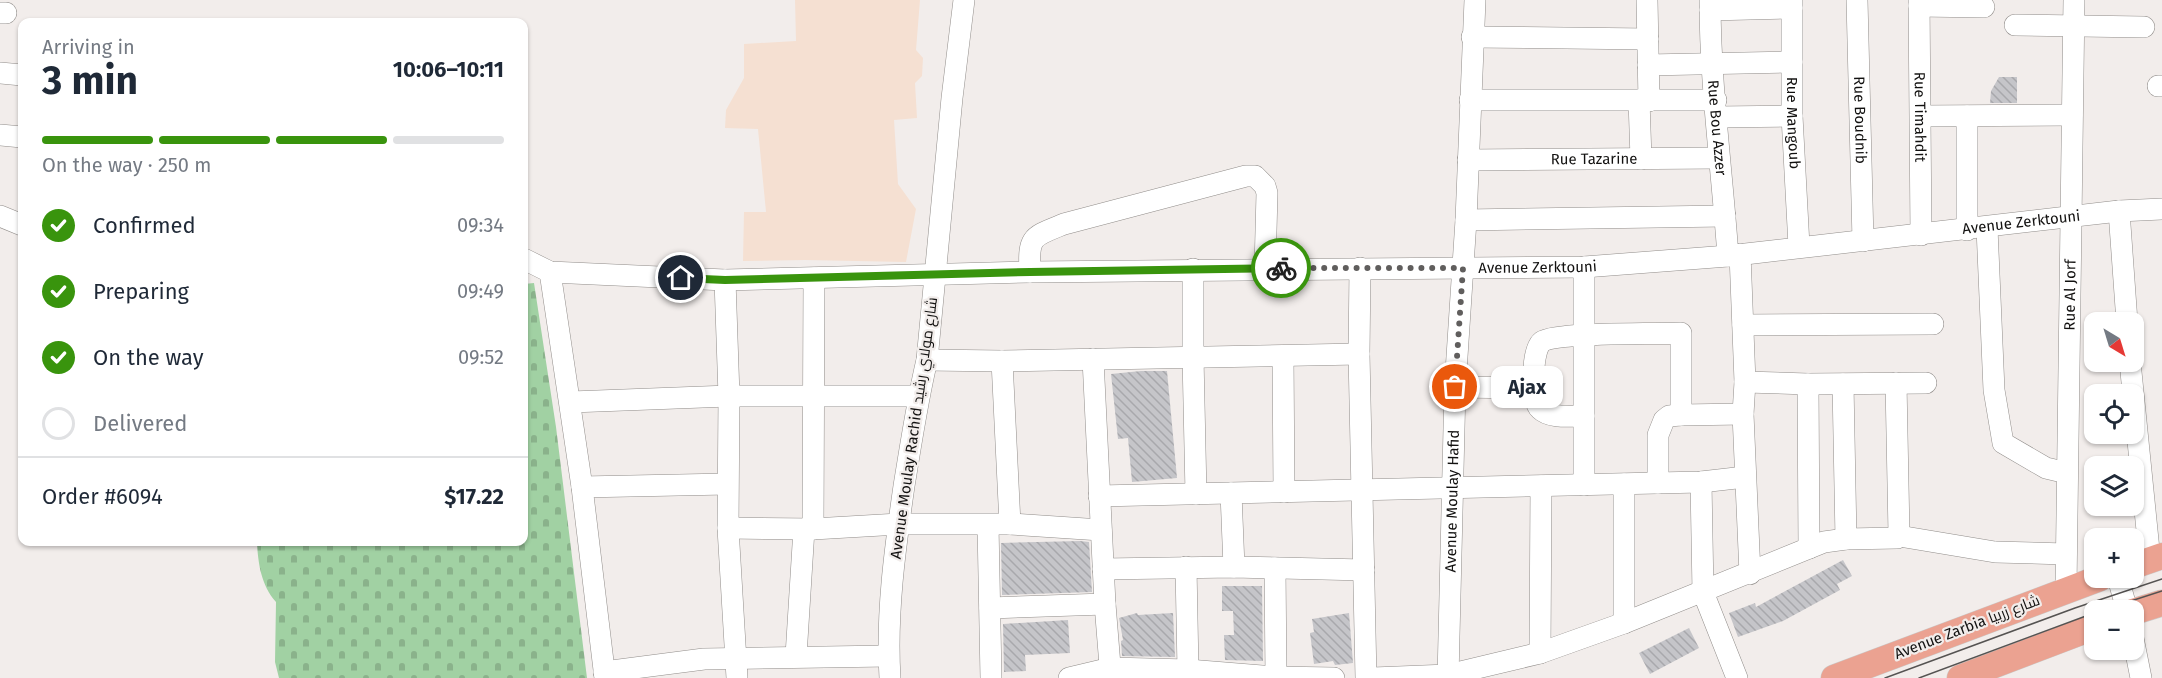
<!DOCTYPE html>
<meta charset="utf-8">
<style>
body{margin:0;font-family:"Fira Sans",Cairo,sans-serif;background:#f2f2f3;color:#1f2937;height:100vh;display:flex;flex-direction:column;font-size:22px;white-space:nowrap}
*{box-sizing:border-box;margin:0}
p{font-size:20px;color:#747a83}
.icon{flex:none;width:33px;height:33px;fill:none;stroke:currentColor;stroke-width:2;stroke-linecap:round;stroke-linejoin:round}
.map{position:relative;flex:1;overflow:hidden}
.panel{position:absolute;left:18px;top:18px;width:510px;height:528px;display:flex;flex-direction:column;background:#fff;border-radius:12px;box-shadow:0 2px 4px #0004}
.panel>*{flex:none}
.needle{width:39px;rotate:142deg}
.buttons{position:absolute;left:2084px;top:312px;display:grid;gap:12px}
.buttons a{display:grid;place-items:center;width:60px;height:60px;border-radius:12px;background:#fff;box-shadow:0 2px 4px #0004;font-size:30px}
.pin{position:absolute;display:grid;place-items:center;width:51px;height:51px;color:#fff;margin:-26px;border:3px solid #fff;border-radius:50%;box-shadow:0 2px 6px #0007}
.courier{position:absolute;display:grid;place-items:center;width:60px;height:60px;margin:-30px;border:4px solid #39940d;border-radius:50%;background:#fff;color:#222;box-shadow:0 2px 8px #0007}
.bubble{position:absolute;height:42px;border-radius:12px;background:#fff;box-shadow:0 2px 4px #0004;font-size:20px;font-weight:700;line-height:42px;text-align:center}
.overview em{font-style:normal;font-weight:700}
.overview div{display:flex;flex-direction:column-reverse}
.overview{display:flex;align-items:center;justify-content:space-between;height:102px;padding:0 24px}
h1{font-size:39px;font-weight:700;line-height:45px}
.bar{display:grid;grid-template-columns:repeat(4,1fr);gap:9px 6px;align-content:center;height:72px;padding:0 24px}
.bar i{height:8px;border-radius:4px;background:#e0e1e3}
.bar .selected{background:#39940d}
.bar p{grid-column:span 4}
.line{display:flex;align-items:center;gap:15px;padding:0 24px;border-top:2px solid #e0e1e3}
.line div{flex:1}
ol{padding:0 24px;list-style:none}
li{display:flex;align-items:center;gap:18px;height:66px}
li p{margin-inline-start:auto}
li .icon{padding:6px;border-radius:50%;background:#39940d;color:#fff;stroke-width:4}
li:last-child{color:#747a83}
li i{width:33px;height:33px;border:3px solid #e0e1e3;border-radius:50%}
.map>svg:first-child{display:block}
</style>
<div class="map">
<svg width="2162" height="678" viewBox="0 0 2162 678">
<defs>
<pattern id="cemetery-stones" width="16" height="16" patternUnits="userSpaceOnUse" patternTransform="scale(1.5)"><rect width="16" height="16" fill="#a1d1a3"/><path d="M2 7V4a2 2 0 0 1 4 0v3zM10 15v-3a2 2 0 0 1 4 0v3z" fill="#8ab28b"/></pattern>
<pattern id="building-back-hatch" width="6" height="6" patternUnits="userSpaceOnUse" patternTransform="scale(1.5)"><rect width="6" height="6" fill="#c5c5c9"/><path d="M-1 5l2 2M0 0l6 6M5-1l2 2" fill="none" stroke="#a8a8ac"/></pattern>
</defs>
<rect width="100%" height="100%" fill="#f2edeb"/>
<!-- education -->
<path fill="#f5e0d2" d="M795 0H920L916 50 923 58 922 76 915 83 917 118 894 120 898 184 916 209 906 262 805 260 743 261 744 212H766L758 129 725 128 726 110 744 78V44L796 41Z"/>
<!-- cemetery -->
<path fill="url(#cemetery-stones)" d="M534 283 556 427 587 678H279L275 662 276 602C261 585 258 563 257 542H524V284Z"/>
<!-- building -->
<path fill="url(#building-back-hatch)" d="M1999 77H2017V103H1990L1991 91Z
M1141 371H1167L1177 478 1132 482 1128 438 1118 439 1111 374Z
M1080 541 1089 542 1092 592 1002 595 1001 543Z
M1843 560 1852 576 1837 584 1840 590 1783 621 1738 637 1729 613 1755 603 1756 607Z
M1222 586H1262L1263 661 1225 660 1224 635H1234L1233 611H1222Z
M1137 613 1138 615 1173 613 1175 657 1122 656 1121 641 1123 640 1119 618Z
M1349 613 1353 663 1335 665 1333 661 1314 664 1310 633 1314 632 1312 619Z
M1068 620 1070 653 1025 655 1026 671 1004 672 1003 624Z
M1689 628 1699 648 1650 674 1639 653Z"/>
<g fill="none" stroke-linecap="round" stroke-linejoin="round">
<defs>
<g id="minor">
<path d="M1647 0 1649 101"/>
<path id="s1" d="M1710 0C1710 85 1722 170 1728 256"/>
<path id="s2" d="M1792 0V116L1799 246"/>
<path id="s3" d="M1857 0 1863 241"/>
<path id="s4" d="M1919 0 1921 235"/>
<path d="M1919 6 1984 7"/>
<path d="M1710 10 1792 8"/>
<path d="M0 13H6"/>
<path d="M2015 25 2144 27"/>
<path d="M1472 37 1648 39"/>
<path d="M1648 65 1792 62"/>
<path d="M0 73 22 75"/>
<path d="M2158 86H2162"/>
<path d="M1470 100H1716"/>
<path d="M1639 100 1641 159"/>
<path d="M1921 116 2072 115"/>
<path d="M1717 117 1792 116"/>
<path d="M0 135 22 137"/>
<path id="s5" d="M1468 160 1719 158"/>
<path d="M2119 211 2127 322"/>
<path d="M0 216 22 225"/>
<path d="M1466 220 1725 216"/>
<path d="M1987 228 1994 390 2003 443 2046 468 2067 473"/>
<path d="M1967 230V116"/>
<path d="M1740 254 1745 382 1743 414 1750 574"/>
<path id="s6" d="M524 259 550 272 725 280 1030 272 1584 267 1728 256 2119 211 2162 209"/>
<path d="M1584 267V485"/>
<path d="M1360 268 1359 354 1366 678"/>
<path d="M1193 269V357L1196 494"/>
<path d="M550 272 582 487 605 678"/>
<path d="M1030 272C1028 236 1032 237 1064 224L1246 176H1255L1265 186 1267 193 1265 269"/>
<path d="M725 280 729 396 728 528 737 678"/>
<path d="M1743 325 1933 324"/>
<path d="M1283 356 1284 492"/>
<path d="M1093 359 1105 604 1111 678"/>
<path d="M927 360 1002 361 1359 354"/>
<path d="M1002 361 1010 524"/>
<path d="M2130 362 2150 560"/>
<path d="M1745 382 1808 384 1926 383"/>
<path d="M1808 384 1809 548"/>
<path d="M1843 384 1846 539"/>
<path d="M1455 387 1535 388"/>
<path d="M571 402 729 396H919"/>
<path d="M1584 416C1571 416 1550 419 1540 409 1531 402 1531 347 1543 341 1551 337 1562 337 1570 336 1607 333 1644 334 1681 333V415"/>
<path d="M1701 482 1703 592 1737 678"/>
<path d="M1658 483V435L1664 420 1669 416 1681 415 1743 414"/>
<path d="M582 487 727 484"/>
<path d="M1231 493 1234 567"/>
<path d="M1099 496 1701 482 1745 477"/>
<path d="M988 525 991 678"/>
<path d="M728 528 813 529 899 524H1010L1101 530"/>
<path d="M813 529 814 278"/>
<path d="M1899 536 1995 552 2066 554"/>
<path d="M1186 567 1188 670"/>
<path d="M1275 568 1276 677"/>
<path d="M1103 569 1234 567 1364 570"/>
<path d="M2118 578 2127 610"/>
<path id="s7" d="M2066 589 2074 0"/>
<path d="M990 608 1105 604"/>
<path d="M1624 623V484"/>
<path d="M2133 638 2141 678"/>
<path d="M1540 653 1541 486"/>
<path d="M796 656 804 529"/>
<path d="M604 672 704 659 888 656"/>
<path d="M890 678C886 614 895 549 904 486 911 444 917 402 927 360L952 98 964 0"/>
<path d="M1069 678 1111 668 1188 670 1276 677 1334 678"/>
<path d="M1373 678 1448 675 1540 653 1624 623 1824 542 1846 539 1897 538 1899 534 1896 383"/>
<path id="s8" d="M1448 678 1455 387 1466 220 1475 0"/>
</g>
<path id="major" d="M2133 566 2162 556
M2133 612 2162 603
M1834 678 2100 578
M1960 678 2094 627"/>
</defs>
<!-- minor casing -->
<use href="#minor" stroke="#918d8a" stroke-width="22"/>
<!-- major casing -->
<use href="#major" stroke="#cbcbca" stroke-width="27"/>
<!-- minor -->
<use href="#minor" stroke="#fff" stroke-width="21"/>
<!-- major -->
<use href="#major" stroke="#eba291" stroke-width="26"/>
<!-- tram -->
<path stroke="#555352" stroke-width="1.5" d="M2103 610 2162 591
M1885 678 2075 608 2162 579
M1919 678 2094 613"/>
</g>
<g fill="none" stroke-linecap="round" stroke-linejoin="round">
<!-- done -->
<path stroke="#605e5d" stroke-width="6" stroke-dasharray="0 10.8" d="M1281 268H1463L1455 387"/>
<!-- route -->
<path stroke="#39940d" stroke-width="8" d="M681 278 725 280 1030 272 1281 268"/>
</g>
<g text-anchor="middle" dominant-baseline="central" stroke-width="4.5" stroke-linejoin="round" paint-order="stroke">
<!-- street labels -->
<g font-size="15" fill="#121110" stroke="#f2edeb">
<text stroke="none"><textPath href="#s4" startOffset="117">Rue Timahdit</textPath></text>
<text stroke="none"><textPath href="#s3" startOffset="120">Rue Boudnib</textPath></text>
<text stroke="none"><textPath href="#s2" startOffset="123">Rue Mangoub</textPath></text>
<text stroke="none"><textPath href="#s1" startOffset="128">Rue Bou Azzer</textPath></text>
<text stroke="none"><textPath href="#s5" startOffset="126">Rue Tazarine</textPath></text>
<text stroke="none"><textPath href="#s6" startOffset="1503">Avenue Zerktouni</textPath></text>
<text stroke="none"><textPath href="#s6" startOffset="1017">Avenue Zerktouni</textPath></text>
<text stroke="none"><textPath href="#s7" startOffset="294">Rue Al Jorf</textPath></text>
<text transform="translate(914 428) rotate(-82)">Avenue Moulay Rachid شارع مولاي رشيد</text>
<text stroke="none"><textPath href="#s8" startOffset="177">Avenue Moulay Hafid</textPath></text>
<text transform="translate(1967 627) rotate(-21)">Avenue Zarbia شارع زربيا</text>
</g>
</g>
</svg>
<div class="buttons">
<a><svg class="needle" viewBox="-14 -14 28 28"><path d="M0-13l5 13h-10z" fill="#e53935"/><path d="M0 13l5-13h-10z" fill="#747a83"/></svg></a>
<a><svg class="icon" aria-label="locate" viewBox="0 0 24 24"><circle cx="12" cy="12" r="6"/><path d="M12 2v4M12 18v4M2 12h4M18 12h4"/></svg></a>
<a><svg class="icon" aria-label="layers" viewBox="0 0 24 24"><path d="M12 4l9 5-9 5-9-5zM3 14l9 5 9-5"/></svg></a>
<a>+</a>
<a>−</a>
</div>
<div class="pin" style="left:1455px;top:387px;background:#ea580c"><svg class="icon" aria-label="bag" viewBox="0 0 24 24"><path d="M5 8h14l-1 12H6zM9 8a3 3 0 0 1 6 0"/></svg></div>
<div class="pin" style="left:681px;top:278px;background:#1f2937"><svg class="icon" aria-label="home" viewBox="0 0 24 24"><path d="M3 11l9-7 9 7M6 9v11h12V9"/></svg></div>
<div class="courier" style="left:1281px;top:268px"><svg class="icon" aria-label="bike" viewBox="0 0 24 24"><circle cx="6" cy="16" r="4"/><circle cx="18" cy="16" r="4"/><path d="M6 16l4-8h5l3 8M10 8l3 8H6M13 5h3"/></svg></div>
<div class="bubble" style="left:1491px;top:366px;width:72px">Ajax</div>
<section class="panel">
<div class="overview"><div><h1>3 min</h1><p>Arriving in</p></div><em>10:06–10:11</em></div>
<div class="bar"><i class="selected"></i><i class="selected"></i><i class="selected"></i><i></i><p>On the way · 250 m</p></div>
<ol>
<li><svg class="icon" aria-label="check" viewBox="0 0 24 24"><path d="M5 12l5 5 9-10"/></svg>Confirmed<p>09:34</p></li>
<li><svg class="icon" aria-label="check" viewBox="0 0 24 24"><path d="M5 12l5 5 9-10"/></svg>Preparing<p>09:49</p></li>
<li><svg class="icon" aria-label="check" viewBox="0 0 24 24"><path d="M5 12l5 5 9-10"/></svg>On the way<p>09:52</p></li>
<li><i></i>Delivered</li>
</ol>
<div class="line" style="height:78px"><div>Order #6094</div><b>$17.22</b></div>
</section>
</div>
